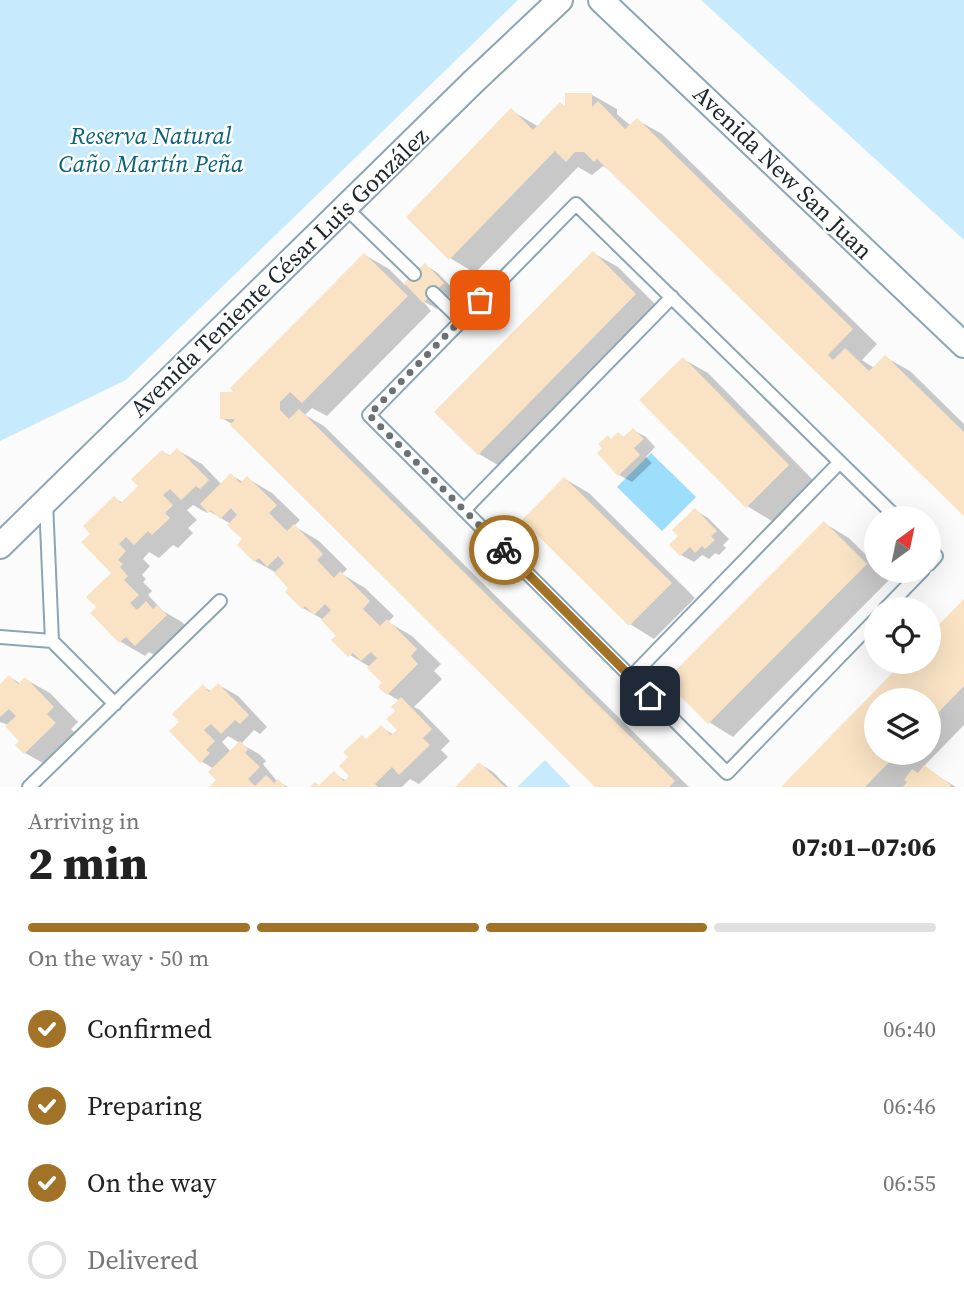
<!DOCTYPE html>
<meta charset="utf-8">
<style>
body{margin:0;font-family:"Source Serif 4",serif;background:#f2f2f2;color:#222;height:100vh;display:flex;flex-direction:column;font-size:26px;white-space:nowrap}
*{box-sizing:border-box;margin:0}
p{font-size:23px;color:#767676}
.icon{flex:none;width:38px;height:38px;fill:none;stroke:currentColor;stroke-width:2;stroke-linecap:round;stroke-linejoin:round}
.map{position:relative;height:787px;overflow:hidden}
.details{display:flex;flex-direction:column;background:#fff;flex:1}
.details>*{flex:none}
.needle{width:46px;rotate:33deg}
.buttons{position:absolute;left:864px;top:506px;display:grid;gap:14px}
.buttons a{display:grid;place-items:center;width:77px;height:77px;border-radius:50%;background:#fff;box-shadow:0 7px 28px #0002;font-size:35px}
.pin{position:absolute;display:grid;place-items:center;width:60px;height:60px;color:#fff;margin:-30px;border-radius:14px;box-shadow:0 4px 10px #0006}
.courier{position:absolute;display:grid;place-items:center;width:70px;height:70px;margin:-35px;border:5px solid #a27226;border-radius:50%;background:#fff;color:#222;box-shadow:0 2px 9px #0007}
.head em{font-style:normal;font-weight:800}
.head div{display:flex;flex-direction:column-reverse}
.head{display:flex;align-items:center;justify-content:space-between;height:119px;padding:0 28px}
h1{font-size:46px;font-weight:800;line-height:52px}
.bar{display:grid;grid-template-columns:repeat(4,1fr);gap:10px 7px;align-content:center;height:84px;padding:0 28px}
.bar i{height:9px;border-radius:5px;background:#e0e0e0}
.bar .active{background:#a27226}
.bar p{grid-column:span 4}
ol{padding:0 28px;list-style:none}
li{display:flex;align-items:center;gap:21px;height:77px}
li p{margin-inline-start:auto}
li .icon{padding:7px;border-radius:50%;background:#a27226;color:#fff;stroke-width:4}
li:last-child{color:#767676}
li i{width:38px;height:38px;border:4px solid #e0e0e0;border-radius:50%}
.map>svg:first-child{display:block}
</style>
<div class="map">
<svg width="964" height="787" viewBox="0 0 964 787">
<rect width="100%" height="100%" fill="#fbfbfb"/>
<!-- green -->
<path fill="#c7ebfc" d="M0 0H518L126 380 0 441Z
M701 0H964V240Z
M545 760 571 787H517Z"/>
<!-- water -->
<path fill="#9cdefc" d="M651 453 696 497 662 531 617 487Z"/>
<!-- shadow -->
<path fill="#0003" fill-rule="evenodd" d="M592 95 617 109V114L631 126 637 120 662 134 877 344 862 360 874 368 885 357 910 371 964 424V514L613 172 603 166 592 175 578 167 475 273 450 258 512 111 539 127 561 104 567 108Z
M593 253 618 267 660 309 503 468 479 454Z
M365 255 389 269 405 285 425 265 438 273 455 291 437 309 423 301 431 311 327 416 312 408 305 415 324 426 689 787H598L232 424 222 418 237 394Z
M683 359 708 373 813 480 772 521 747 506Z
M633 430 646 437 655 447 646 457 652 463 632 482 619 475 608 437 612 440 618 434 625 438Z
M177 450 202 464 222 485 231 475 243 482 247 478 272 493 300 520 294 526 319 541 347 569 342 574 365 588 394 616 388 622 412 636 441 664 434 671 442 679 414 707 420 710 450 741 441 750 448 757 419 784 410 779 402 787H313H320L334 774 347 781 367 740 381 727 394 735 399 730 397 711 400 701 388 694 384 683 370 667 350 655 338 636 324 620 303 608 287 592 291 588 275 572 255 561 244 539 231 524 209 511 207 513 193 505 187 510 197 520 188 528 193 533 178 548 173 545 159 558 149 552 143 559 150 566 142 575 146 579 143 582 152 591 148 595 163 611 182 622 190 630 160 659 149 652 145 656 121 642 92 613 98 607 114 573 92 534 114 498 123 503 141 486 163 452 171 456Z
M565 479 589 493 695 598 654 639 630 624Z
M695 510 708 518 729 539 723 545 726 548 719 555 715 553 709 559 702 555 694 562 681 555 680 536Z
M824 523 849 538 877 566V570H881L890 579 733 737 709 722Z
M964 602V725L923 767 956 787H783L906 662H929ZM877 700H929V752H877Z
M10 677 21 684 25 679 50 693 78 722 71 729 80 738 50 767 25 753 18 745 22 741 8 725 0 722V686Z
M219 685 238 696 267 727 260 734 254 730 241 744 259 754 266 761 263 764 276 780 288 787H212L218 780 214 769 201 761 182 722 203 686 212 692ZM228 736 240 743 231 752 222 742Z
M480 764 493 772 508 787H458Z"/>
<!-- building -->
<path fill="#f9e3c4" d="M565 93H592V107L598 101 625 129 637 118 853 329 828 355 833 360 845 348 869 371 885 355 964 432V516L597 159 594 162 584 152H575L566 162 555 151 449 260 406 217 511 108 533 130 560 102 565 107Z
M593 251 636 294 478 455 434 412Z
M364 253 408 296 302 403 290 392 280 402V410L289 419 299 409 675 781 669 787H595L230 425 235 419H220V392H233L230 388Z
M425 263 444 283 423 303 404 283Z
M683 357 789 465 746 508 639 400Z
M633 428 644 439 634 448 640 455 618 476 597 453 602 448 598 444 608 435 611 439 618 432 623 437Z
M177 448 209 480 200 489 196 486 181 500 170 489 163 495 173 505 165 513 170 518 152 535 148 531 134 545 126 537 119 544 126 551 118 560 123 564 120 567 128 576 124 580 139 595 130 603 137 610 146 601 153 609 157 605 167 615 135 646 126 637 119 643 90 613 96 607 86 597 111 573 81 542 90 534 83 526 114 496 121 503 138 486 131 479 162 450 169 456Z
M231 473 240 483 247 476 277 505 269 513 287 531 294 524 323 554 317 560 334 578 340 571 370 601 363 609 380 626 387 619 417 649 411 656 418 664 387 695 378 687 382 683 367 668 377 658 371 652 361 661 353 653 348 657 331 640 336 636 321 620 331 610 325 604 314 615 305 606 302 609 285 592 288 588 274 573 284 563 278 556 267 567 259 558 254 562 237 545 242 539 227 525 237 515 231 508 220 519 211 510 208 513 200 504Z
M564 477 672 583 629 626 522 520Z
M695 508 717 531 711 536 715 540 705 549 702 546 695 553 690 547 680 556 669 545 678 536 672 530Z
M824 521 867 564 708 724 665 681Z
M964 599V686L929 722V700H877V752H899L865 787H781L903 662H929V635Z
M9 675 18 684 25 677 54 707 47 714 56 723 24 754 15 745 19 741 5 726 16 716 9 709 0 717V684Z
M218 683 249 715 240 724 235 720 221 734 211 724 204 730 215 741 206 750 210 753 200 763 169 731 179 722 172 714 203 684 209 692Z
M401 697 432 729 423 738 430 745 399 775 392 767 375 784 378 787H310L315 782 319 785 334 771 344 781 349 776 339 766 348 757 343 752 362 735 366 739 381 725 391 735 397 730 386 719 395 711 391 707Z
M240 741 248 749 245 753 260 767 248 779 255 786 266 775 274 783 278 779 286 787H209L216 780 208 772Z
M479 762 505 787H455Z
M924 765 951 785 950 787H903L907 782 904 780 912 769 918 773Z"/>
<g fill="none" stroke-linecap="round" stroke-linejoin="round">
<defs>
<path id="lane" d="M345 207 414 274
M433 293 461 320
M46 502 52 641
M464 510 672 297
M929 549 936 556 929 564
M885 609 923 570
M877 618 727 773 369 415 576 204 897 518
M0 637 52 641 115 704
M631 677 840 462
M29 787 220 601"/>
<path id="street" d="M601 0 964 345
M0 546 473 82 560 0"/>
</defs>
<!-- lane casing -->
<use href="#lane" stroke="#8aa6b3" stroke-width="16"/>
<!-- street casing -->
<use href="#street" stroke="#8aa6b3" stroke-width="28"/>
<!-- lane -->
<use href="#lane" stroke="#fff" stroke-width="12"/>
<!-- street -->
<use href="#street" stroke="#fff" stroke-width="24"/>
</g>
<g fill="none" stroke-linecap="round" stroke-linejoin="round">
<!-- done -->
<path stroke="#6a7174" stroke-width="7" stroke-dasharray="0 12.6" d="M480 300 369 415 504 550"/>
<!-- route -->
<path stroke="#a27226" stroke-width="9" d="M504 550 650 696"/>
</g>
<g text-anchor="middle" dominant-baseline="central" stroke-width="5" stroke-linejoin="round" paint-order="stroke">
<!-- park labels -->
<g font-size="24" font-style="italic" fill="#08617d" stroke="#fff">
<text x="151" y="135">Reserva Natural<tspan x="151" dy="28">Caño Martín Peña</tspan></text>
</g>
<!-- street labels -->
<g font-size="24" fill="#1c272c" stroke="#fff">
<text transform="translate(783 172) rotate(44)">Avenida New San Juan</text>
<text transform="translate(279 272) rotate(-44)">Avenida Teniente César Luis González</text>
</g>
</g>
</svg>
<div class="buttons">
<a><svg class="needle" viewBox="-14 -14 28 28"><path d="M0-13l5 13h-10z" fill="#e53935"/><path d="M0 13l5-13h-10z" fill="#767676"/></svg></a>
<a><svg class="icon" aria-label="locate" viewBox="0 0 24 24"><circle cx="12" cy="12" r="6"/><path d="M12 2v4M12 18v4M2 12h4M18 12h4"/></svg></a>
<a><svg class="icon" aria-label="layers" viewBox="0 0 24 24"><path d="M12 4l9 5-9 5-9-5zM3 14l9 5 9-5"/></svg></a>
</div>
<div class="pin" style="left:480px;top:300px;background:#ea580c"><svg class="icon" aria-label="bag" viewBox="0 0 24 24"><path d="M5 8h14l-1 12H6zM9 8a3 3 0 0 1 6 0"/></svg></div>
<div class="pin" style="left:650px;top:696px;background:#1f2937"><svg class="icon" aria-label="home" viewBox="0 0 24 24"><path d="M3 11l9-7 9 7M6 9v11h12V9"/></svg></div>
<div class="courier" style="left:504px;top:550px"><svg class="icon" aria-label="bike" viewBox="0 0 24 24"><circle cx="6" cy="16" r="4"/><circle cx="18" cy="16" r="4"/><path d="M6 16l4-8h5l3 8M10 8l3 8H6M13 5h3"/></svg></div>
</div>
<section class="details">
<div class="head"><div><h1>2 min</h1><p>Arriving in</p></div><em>07:01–07:06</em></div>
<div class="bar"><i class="active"></i><i class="active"></i><i class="active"></i><i></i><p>On the way · 50 m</p></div>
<ol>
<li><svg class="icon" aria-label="check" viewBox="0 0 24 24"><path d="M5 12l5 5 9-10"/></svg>Confirmed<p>06:40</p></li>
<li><svg class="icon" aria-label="check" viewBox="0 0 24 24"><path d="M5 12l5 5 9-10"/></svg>Preparing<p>06:46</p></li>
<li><svg class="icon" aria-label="check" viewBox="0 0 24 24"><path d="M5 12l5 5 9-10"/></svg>On the way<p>06:55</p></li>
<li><i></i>Delivered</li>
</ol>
</section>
